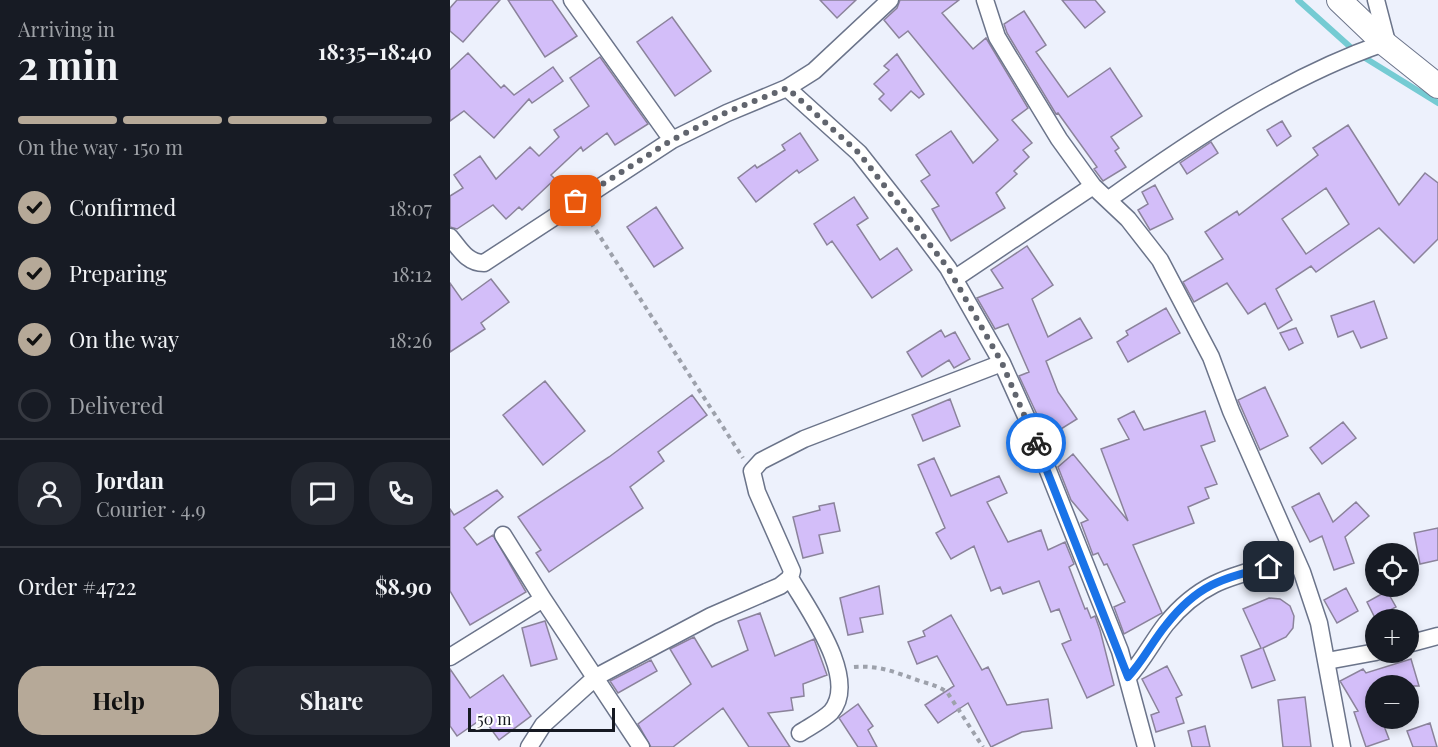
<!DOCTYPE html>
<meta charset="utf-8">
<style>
body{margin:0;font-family:"Playfair Display",serif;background:#242831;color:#f1f3f6;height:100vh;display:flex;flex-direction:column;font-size:22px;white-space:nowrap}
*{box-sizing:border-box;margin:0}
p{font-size:20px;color:#9ea1a6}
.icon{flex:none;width:33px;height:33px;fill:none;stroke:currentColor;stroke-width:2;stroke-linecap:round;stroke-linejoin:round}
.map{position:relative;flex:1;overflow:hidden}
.panel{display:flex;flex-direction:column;background:#171b24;width:450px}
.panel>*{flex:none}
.buttons{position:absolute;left:915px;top:543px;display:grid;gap:12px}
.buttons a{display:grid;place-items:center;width:54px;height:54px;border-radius:50%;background:#171b24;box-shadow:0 3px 9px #0003;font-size:30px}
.scale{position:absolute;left:18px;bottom:15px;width:147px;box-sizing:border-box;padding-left:6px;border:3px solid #161922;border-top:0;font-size:16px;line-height:21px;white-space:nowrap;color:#161922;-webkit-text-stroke:4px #fff;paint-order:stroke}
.pin{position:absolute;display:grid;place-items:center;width:51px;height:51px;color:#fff;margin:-26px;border-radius:12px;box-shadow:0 3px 9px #0006}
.courier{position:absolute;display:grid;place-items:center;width:60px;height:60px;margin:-30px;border:4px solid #1a73e8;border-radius:50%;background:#fff;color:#222;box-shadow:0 2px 8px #0007}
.overview em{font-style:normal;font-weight:700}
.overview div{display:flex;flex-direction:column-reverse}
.overview{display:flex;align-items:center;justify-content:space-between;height:102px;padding:0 18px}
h1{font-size:39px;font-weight:700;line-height:45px}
.bar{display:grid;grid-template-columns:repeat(4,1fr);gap:9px 6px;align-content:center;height:72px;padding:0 18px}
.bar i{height:8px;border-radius:4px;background:#363941}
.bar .selected{background:#b6a998}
.bar p{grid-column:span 4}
.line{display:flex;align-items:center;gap:15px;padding:0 18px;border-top:2px solid #363941}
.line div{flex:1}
.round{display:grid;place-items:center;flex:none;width:63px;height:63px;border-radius:24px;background:#242831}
ol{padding:0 18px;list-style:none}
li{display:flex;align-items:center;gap:18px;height:66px}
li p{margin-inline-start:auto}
li .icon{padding:6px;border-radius:50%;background:#b6a998;color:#111;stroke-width:4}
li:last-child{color:#9ea1a6}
li i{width:33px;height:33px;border:3px solid #363941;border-radius:50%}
.action{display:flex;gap:12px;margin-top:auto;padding:12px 18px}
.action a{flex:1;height:69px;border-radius:24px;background:#b6a998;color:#111;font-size:24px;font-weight:700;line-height:69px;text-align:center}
.action a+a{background:#242831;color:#f1f3f6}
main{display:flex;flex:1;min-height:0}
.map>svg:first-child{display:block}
</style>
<main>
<section class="panel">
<div class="overview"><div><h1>2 min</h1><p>Arriving in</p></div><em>18:35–18:40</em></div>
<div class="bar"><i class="selected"></i><i class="selected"></i><i class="selected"></i><i></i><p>On the way · 150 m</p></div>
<ol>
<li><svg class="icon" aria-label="check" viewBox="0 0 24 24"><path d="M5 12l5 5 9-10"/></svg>Confirmed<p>18:07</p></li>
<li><svg class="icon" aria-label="check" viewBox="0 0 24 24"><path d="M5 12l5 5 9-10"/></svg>Preparing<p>18:12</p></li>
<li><svg class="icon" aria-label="check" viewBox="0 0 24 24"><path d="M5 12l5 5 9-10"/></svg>On the way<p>18:26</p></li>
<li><i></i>Delivered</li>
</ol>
<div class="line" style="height:108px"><a class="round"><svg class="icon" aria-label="person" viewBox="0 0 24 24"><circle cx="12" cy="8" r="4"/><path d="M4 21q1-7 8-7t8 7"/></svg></a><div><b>Jordan</b><p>Courier · 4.9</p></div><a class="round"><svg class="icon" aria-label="chat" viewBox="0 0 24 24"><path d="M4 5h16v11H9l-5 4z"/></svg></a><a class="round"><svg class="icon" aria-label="phone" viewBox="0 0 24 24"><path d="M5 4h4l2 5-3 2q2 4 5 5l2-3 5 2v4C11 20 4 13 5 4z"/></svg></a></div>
<div class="line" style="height:78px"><div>Order #4722</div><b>$8.90</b></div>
<div class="action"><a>Help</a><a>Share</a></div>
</section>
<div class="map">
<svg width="988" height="747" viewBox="0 0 988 747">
<rect width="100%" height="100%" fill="#edf1fc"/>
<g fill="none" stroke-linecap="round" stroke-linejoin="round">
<!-- stream -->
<path stroke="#75cbd3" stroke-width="6" d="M848 0 907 53 988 103"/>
</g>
<!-- building -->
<path fill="#d3bef9" stroke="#8b839b" stroke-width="1.5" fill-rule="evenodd" d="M7 0H50L13 42 0 31V8Z
M58 0H102L127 36 95 57Z
M370 0H406L387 18Z
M450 0H509L492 13 523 49 536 38 578 108 562 120 582 143 573 150 579 157 564 171 567 174 546 193 555 208 501 241 482 209 489 206 471 181 480 175 466 155 501 131 523 163 548 140 458 31 449 38 434 20 447 8Z
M612 0H645L655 12 635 28Z
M574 11 596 45 586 52 618 97 660 68 692 116 661 137 669 148 665 151 676 167 653 181 644 169 647 167 608 113 606 114 557 33 554 24Z
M222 17 261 71 225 96 187 42Z
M18 53 51 88 54 85 64 95 103 67 113 81 82 103 79 99 44 138 14 111 0 121V70Z
M447 54 474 94 469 98 461 91 441 111 429 99 434 94 424 84 439 70 434 66Z
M150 57 198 124 165 145 157 133 133 151 131 147 101 175 105 179 72 210 69 207 56 219 43 205 7 229 0 227V196L13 188 4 175 30 156 46 179 80 147 89 156 109 137 104 130 139 106 120 78Z
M832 121 841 136 827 146 817 130Z
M898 125 949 205 975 173 988 183V239L964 263 929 228 866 272 861 266 826 289 842 320 828 329 815 303 798 314 777 283 744 302 733 282 773 259 755 232 787 211 789 215 868 155 863 148ZM876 188 899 224 856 254 832 219Z
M350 133 368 160 349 173 347 170 306 202 288 178 305 165 307 168 335 150 332 145Z
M761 142 768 153 737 174 730 163Z
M705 185 723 219 700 230 688 210 698 204 692 192Z
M404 197 418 218 407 225 430 260 447 248 462 270 422 298 382 241 377 245 364 224Z
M206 207 233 248 204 267 177 227Z
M577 246 603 285 582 299 598 337 630 318 642 338 596 361 608 392 627 419 603 434 593 419 590 421 569 376 579 372 558 324 545 329 527 298 553 288 541 270Z
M41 279 59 302 31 323 35 329 0 352V283L12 300Z
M924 301 937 338 911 348 903 331 888 337 881 316Z
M716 308 730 333 678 362 667 342 678 335 676 331Z
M846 328 853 343 839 350 830 333Z
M491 330 495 337 505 332 520 359 504 368 499 360 472 377 457 352Z
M95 381 135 431 93 465 53 415Z
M815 387 838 436 810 450 788 400Z
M242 395 257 415 208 452 214 461 180 487 193 508 99 572 86 553 91 550 68 517 159 457Z
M500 399 510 426 473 441 462 415Z
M684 411 694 430 755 411 765 441 751 446 767 484 755 488 759 498 738 507 744 523 683 545 712 613 674 634 664 607 675 602 657 564 654 565 648 553 643 555 631 523 638 520 621 500 608 467 623 454 678 521 651 449 679 439 668 419Z
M893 422 906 438 872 464 860 448Z
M484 458 501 496 549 476 557 493 537 502 558 542 591 530 598 550 615 542 624 564 619 567 635 609 637 608 641 618 645 616 650 630 664 685 637 698 612 644 621 640 609 609 601 612 589 581 553 594 550 587 541 591 524 546 501 559 486 533 495 528 468 465Z
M47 490 53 497 14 528 27 545 43 535 76 592 20 625 0 591V509L4 515Z
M869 493 883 522 906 502 919 516 895 537 904 563 884 570 872 536 860 542 842 507Z
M384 503 390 531 369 535 373 553 353 558 343 517 370 510 369 506Z
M988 528V560L970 564 964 533Z
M429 586 433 614 410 618 413 632 398 635 390 598Z
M896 588 908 611 887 623 874 600Z
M937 591 946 607 925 618 917 602Z
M819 598 830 599 840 606 844 616 843 628 836 637 813 648 825 680 802 688 791 656 811 648 793 609Z
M310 613 325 656 364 639 377 675 353 684 354 696 341 698 343 710 318 713 340 747H299L273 708 223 747H201L188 724 241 684 220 649 244 637 262 667 298 650 288 621Z
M501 615 532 670 538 667 557 705 598 699 602 728 572 732 541 747 518 703 488 723 475 705 504 686 487 656 467 664 458 642 475 636 473 631Z
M95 621 107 659 81 666 72 628Z
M961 659 969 686H926V718H931L939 739 916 747 904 712 908 711 890 681 913 669 916 673Z
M201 660 207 671 168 693 160 681Z
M717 666 732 695 726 698 734 723 706 732 701 715 709 712 692 679Z
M0 669 20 698 53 675 81 716 49 740 33 718 7 736 0 726Z
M855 697 861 747H833L828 700Z
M408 704 423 726 418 730 427 747H408L389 718Z
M980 723 987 747H963L957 731Z
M755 726 760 747H742L738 731Z"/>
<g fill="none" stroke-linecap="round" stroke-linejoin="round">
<defs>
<path id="street" d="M122 0 222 140
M535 0 547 37 609 139 643 186 678 219 710 260 761 357 781 411 852 572 869 623 892 747
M926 0 938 46
M337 88 409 153 465 224 498 268 552 363 579 423 670 651 696 747
M659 199C745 138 834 78 934 43
M0 237C10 249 17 263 34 263L222 140 277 113 337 88 364 71 440 0
M504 279 643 186
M53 535 93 599
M340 578C357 608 410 679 381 712 373 720 359 727 350 733
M958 644 988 636
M0 657 93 599 191 747
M877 661 926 652
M678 677C693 661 702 642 716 624 755 576 791 575 846 559
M79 747 93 725 146 677 261 616 330 586 340 578 342 571 307 492 302 471 311 461 354 439 552 363"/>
<path id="secondary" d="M889 0 934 43 988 86"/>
</defs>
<!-- street casing -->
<use href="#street" stroke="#6b748a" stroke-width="19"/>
<!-- secondary casing -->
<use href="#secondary" stroke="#6b748a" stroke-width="26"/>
<!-- path -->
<path stroke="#9da1ab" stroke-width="4" stroke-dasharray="4.5 4.5" stroke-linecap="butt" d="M136 215 293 458
M404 667C430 665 447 673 470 681 480 684 488 686 497 692L533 747"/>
<!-- street -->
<use href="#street" stroke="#fff" stroke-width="16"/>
<!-- secondary -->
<use href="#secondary" stroke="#fff" stroke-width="24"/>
</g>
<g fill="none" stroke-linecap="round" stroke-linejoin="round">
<!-- done -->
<path stroke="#61656e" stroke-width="6" stroke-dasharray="0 10.8" d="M126 201 222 140 277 112 337 88 409 153 498 268 552 363 586 443"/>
<!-- route -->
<path stroke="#1a73e8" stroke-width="8" d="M586 443 678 677C693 661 702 642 716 625 747 585 772 578 819 567"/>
</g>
</svg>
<div class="buttons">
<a><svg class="icon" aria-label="locate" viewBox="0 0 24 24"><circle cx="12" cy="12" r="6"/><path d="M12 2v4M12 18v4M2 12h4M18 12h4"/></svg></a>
<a>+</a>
<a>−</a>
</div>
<div class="scale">50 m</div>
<div class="pin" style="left:126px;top:201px;background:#ea580c"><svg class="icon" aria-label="bag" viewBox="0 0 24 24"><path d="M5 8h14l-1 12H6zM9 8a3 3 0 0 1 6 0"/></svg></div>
<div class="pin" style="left:819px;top:567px;background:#1f2937"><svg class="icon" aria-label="home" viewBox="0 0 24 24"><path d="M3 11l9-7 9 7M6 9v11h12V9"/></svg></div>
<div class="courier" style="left:586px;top:443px"><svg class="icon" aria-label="bike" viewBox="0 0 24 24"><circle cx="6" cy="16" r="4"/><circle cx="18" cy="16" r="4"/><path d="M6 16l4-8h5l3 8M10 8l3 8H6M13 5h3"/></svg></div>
</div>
</main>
